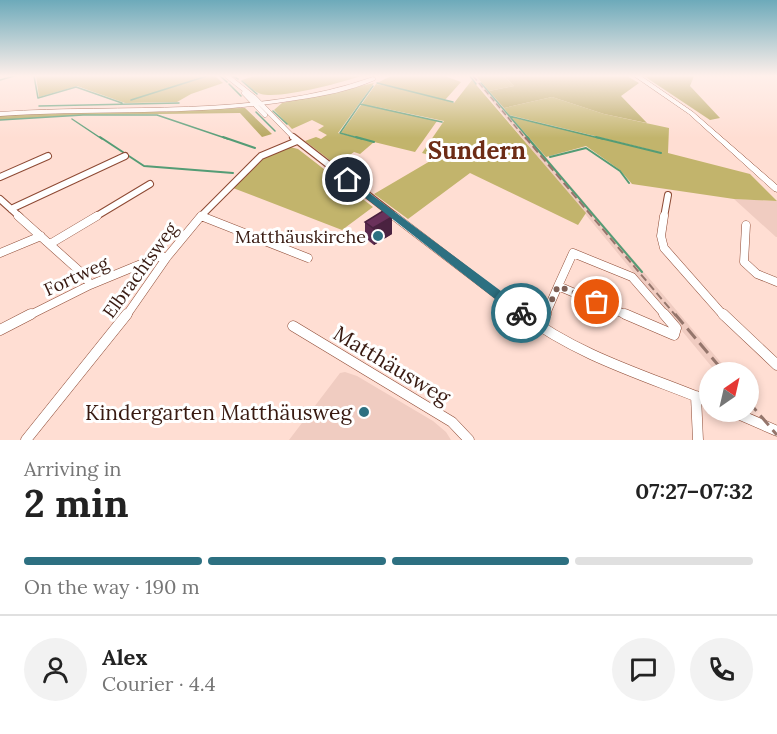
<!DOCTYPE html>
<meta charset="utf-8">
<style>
body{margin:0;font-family:Lora,serif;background:#f2f2f2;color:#222;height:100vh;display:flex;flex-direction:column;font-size:22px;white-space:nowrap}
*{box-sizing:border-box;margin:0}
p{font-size:20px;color:#767676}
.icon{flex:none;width:33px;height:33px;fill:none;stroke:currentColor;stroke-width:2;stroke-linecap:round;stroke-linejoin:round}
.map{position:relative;height:440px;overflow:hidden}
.drawer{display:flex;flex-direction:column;background:#fff;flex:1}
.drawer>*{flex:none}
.needle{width:39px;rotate:34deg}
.fabs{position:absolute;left:699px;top:362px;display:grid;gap:12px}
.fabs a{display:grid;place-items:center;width:60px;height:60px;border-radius:50%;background:#fff;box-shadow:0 3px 9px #0003;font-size:30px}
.pin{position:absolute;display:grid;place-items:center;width:51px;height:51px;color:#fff;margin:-26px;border:3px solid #fff;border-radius:50%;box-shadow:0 2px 6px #0007}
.courier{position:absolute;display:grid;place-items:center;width:60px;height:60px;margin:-30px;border:4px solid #2d7081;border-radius:50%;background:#fff;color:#222;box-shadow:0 2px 8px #0007}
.headline em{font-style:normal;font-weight:800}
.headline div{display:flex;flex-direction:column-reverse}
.headline{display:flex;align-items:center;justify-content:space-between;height:102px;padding:0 24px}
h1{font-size:39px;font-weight:800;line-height:45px}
.bar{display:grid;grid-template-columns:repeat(4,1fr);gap:9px 6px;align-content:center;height:72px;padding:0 24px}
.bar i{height:8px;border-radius:4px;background:#e0e0e0}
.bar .active{background:#2d7081}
.bar p{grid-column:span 4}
.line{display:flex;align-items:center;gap:15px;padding:0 24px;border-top:2px solid #e0e0e0}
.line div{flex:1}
.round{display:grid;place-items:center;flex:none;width:63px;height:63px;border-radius:32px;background:#f2f2f2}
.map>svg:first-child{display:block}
</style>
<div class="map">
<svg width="777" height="440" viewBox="0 0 777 440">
<rect width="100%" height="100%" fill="#ffded3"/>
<!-- built -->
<path fill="#f0ccc1" d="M471 76H476L504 108 729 372H716Z
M734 199 777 201V237H776Z
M345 372 357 376 433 421 446 432 451 440H289L340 373Z"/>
<!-- green -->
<path fill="#c2b46c" d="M36 76H215L223 83 191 94 177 102 125 103 77 86 39 97Z
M254 76H361C340 83 281 99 261 94 254 92 247 84 242 80Z
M391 76H445L461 82 445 100 454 103 472 80 586 213 578 225 470 173 408 219 374 194 437 157 422 153 444 121 368 105 437 121 415 152 374 142 360 154 354 152 336 165 305 141 316 137 321 139 327 135 318 130 324 126 312 120 292 129 274 110 282 103 374 83 338 133 374 142 341 133 376 84 393 87 377 83Z
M476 76H504L514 86 489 91Z
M552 97 604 114 669 128 668 153 750 174 777 201 734 199 632 184 620 170 586 146 546 157 511 117 668 154 509 115 504 108Z
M290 147 298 149 373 207 342 230 233 188 265 157Z"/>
<!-- forest -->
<path fill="#b6a75f" d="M504 76H627L639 83 621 96 647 123 604 114 552 97 504 108 489 91 514 86Z
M644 76H694L690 86 720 118 710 120Z
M245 108 272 134 262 137 240 113 83 115 0 120V115L50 111Z"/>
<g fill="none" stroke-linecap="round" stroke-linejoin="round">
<!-- stream-far1 -->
<path stroke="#549c75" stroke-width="1.5" d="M34 76 38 98 76 87 122 103
M220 76 227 82
M233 76 238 79
M470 76 476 84
M0 80 14 76
M242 81 257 94
M377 83 453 102
M481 83 529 139
M229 84 241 96
M373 86 360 104 442 122
M131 100 207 76
M360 104 340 133 362 139
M39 106 179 103
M273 111 287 124
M256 112 275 131
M509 116 603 139
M72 119 102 139
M0 120 83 115H157L228 139"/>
<!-- stream -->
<path stroke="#549c75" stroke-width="2" d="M100 137 144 166 233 173
M223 137 255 148
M356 137 374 142
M527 137 642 272
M596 137 661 153
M550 157 586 148 620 171 629 183"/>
<defs>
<path id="street-far3" d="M227 76 255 98 295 139
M244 93 265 115"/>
<path id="street-far2" d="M293 137 396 217
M0 177 48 156
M0 199 20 217
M11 209 125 156
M201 216 204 217
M95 217 150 184
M200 217 261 156 297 141
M664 217 668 195"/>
<path id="street-far1" d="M18 216 85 276 90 285
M201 216 308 258
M394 216 525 316
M664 216 661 236 664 248 724 316
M746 225 744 262 757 274 777 282
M50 244 97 216
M0 253 41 236
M558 286 629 316
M558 286 573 253 632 277 666 316
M28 316 90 285 158 257H167
M126 316 167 257 201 216
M545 316 558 286"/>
<path id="street" d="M523 314C578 356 647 376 710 402
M625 314 674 335 676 328 664 314
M723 314 777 365
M293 326 452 422 469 440
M540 327 546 314
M0 330 31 314
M696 396 698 440
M731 411 777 431
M26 440 127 314"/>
<path id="secondary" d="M634 76H641L693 112 777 185V192L774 191 689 114Z
M373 77 375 78V80C350 91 323 96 296 100 198 117 98 109 0 116V112C124 103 254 119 373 77Z"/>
</defs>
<!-- street-far3 casing -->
<use href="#street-far3" stroke="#8e4a34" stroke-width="5"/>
<!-- street-far2 casing -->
<use href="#street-far2" stroke="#8e4a34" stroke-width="8"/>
<!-- street-far1 casing -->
<use href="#street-far1" stroke="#8e4a34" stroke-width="9"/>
<!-- street casing -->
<use href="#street" stroke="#8e4a34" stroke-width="11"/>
<!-- secondary casing -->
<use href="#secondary" stroke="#8e4a34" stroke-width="1"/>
<!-- street-far3 -->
<use href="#street-far3" stroke="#fff" stroke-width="4.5"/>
<!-- street-far2 -->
<use href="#street-far2" stroke="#fff" stroke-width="6"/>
<!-- street-far1 -->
<use href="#street-far1" stroke="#fff" stroke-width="8"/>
<!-- street -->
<use href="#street" stroke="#fff" stroke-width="10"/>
<!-- secondary -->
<use href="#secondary" fill="#fff" fill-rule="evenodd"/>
<!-- rail-far2 -->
<path stroke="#95766c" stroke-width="1.5" stroke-dasharray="6 3" stroke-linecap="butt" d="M473 76 526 139"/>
<!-- rail-far1 -->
<path stroke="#95766c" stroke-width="2" stroke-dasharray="8 4" stroke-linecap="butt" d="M525 137 676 316"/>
<!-- rail -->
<path stroke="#95766c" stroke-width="3" stroke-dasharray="13 6" stroke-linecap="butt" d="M675 314 724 372
M748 401 777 435"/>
</g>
<!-- wall -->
<path fill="#5b2a4e" d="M392 217V234L374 245 365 238V222Z"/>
<!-- shaded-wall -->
<path fill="#4a2240" d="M392 217V234L374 245 373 228Z"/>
<!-- building -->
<path fill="#6a315b" stroke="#4a2240" stroke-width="1.5" d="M383 211 392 217 373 228 365 222Z"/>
<!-- sky -->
<linearGradient id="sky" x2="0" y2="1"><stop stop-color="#6daaba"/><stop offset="0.55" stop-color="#fff0eb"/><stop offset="1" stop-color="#fff0eb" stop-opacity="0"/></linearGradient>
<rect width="777" height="138" fill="url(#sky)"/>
<!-- route -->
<path fill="#2d7081" d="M348 177 525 309V316H517L345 182V178Z"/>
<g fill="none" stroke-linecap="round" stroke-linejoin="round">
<!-- done -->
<path stroke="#7e5f55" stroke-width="6" stroke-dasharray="0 10.8" d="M521 313 540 327 558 286 597 302"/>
</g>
<!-- markers -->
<g fill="#2d7081" stroke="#fff" stroke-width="2">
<circle cx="378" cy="236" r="6"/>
<circle cx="364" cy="412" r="6"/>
</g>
<g text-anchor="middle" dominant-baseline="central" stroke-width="6" stroke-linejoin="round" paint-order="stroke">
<!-- poi labels -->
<g font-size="18" fill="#381a11" stroke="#fff" text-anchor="end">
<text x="366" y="236">Matthäuskirche</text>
</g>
<!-- street labels -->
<g font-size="18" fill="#381a11" stroke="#fff">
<text transform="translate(140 270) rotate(-54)">Elbrachtsweg</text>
<text transform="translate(76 276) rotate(-25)">Fortweg</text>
</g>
<!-- near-street labels -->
<g font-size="21" fill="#381a11" stroke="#fff">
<text transform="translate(392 365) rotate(31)">Matthäusweg</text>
</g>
<!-- near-poi labels -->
<g font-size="21" fill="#381a11" stroke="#fff" text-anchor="end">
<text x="352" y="412">Kindergarten Matthäusweg</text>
</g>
<!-- district labels -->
<g font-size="24" font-weight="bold" fill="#6d2c16" stroke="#fff">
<text x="477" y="150">Sundern</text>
</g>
</g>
</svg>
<div class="fabs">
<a><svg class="needle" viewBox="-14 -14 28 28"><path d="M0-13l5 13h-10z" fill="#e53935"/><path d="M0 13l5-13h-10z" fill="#767676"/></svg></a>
</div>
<div class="pin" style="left:597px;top:302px;background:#ea580c"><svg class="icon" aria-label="bag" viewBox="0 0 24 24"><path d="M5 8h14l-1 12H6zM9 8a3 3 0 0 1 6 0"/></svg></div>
<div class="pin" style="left:348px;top:180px;background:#1f2937"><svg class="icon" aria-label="home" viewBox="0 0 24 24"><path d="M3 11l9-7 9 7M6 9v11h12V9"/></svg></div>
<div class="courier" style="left:521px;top:313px"><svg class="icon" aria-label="bike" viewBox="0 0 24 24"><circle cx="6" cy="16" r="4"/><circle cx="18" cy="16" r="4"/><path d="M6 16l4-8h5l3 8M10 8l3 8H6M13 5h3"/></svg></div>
</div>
<section class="drawer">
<div class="headline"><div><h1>2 min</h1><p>Arriving in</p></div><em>07:27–07:32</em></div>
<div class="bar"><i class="active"></i><i class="active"></i><i class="active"></i><i></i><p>On the way · 190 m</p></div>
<div class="line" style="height:108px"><a class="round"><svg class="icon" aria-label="person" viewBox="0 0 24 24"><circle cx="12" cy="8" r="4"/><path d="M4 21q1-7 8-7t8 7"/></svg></a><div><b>Alex</b><p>Courier · 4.4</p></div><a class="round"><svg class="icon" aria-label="chat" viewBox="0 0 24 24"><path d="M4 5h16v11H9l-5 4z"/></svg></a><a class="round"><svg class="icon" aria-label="phone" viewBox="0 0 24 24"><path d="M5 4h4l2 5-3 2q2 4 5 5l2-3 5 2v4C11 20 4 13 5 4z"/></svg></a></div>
</section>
